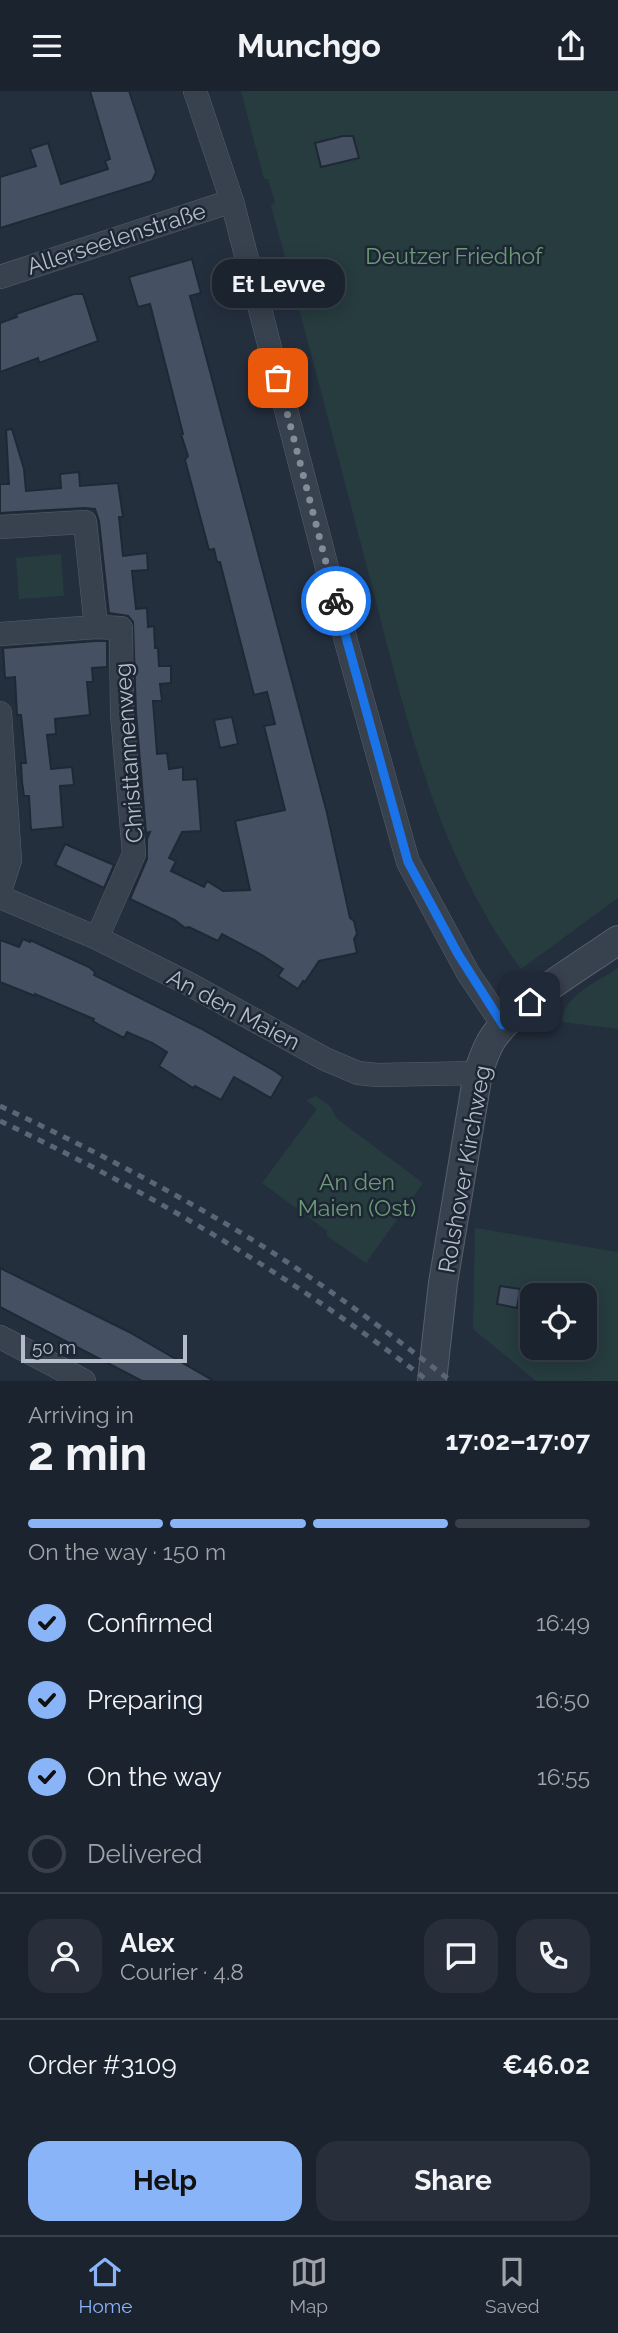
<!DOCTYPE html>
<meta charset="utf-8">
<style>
body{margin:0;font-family:Raleway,sans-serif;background:#282f3a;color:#f1f3f6;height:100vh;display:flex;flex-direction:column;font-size:26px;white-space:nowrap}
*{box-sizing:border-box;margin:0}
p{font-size:23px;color:#a0a4aa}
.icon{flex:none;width:38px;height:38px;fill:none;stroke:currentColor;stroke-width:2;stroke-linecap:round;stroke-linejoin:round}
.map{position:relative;height:1290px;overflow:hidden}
.sheet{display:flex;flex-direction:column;background:#1b232e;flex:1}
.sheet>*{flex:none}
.controls{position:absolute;left:520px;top:1192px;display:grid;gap:14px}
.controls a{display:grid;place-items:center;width:77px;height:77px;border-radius:14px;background:#1b232e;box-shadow:0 4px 18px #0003,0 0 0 2px #39404a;font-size:35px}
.scale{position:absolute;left:21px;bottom:18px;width:166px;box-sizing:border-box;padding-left:7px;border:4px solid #b4bcc9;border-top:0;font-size:19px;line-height:24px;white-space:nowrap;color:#b4bcc9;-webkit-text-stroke:5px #1d2633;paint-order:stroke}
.pin{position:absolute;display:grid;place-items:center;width:60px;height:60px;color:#fff;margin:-30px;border-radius:14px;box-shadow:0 4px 10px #0006}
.courier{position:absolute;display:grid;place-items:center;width:70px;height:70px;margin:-35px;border:5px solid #1a73e8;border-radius:50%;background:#fff;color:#222;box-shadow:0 2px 9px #0007}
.bubble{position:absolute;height:49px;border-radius:21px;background:#1b232e;box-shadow:0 4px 18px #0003,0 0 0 2px #39404a;font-size:23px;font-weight:700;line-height:49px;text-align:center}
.overview em{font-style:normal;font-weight:700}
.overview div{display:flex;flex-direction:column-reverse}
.overview{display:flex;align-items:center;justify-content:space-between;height:119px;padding:0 28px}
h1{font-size:46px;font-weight:700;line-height:52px}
.bar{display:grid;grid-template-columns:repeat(4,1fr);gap:10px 7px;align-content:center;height:84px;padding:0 28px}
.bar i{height:9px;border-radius:5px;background:#39404a}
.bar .selected{background:#8ab4f8}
.bar p{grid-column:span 4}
.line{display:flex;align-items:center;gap:18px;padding:0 28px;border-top:2px solid #39404a}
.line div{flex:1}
.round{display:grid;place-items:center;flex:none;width:74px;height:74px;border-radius:21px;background:#282f3a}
ol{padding:0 28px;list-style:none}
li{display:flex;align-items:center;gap:21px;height:77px}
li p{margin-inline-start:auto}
li .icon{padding:7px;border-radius:50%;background:#8ab4f8;color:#111;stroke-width:4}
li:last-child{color:#a0a4aa}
li i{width:38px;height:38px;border:4px solid #39404a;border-radius:50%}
.primary-button{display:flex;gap:14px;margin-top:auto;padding:14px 28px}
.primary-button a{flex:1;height:80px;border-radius:21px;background:#8ab4f8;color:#111;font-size:28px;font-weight:700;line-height:80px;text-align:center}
.primary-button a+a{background:#282f3a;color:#f1f3f6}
header{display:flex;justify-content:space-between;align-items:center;height:91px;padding:0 28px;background:#1b232e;font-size:32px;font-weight:700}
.dock{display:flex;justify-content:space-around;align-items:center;height:98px;border-top:2px solid #39404a;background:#1b232e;font-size:19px;color:#a0a4aa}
.dock a{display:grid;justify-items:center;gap:4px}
.dock .selected{color:#8ab4f8}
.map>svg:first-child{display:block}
</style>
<header><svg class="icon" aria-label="menu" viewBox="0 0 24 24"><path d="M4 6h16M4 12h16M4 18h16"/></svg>Munchgo<svg class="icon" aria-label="share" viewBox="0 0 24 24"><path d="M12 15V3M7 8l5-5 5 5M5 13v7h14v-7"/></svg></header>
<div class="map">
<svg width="618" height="1290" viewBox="0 0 618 1290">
<rect width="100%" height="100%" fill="#242f3e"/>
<!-- green -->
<path fill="#263c3f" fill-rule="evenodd" d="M241 0H618V807L521 878C435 762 405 621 369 484 337 361 305 238 271 115L275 111 268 88H264Z
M61 463 64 505 19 508 16 467Z
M618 877V938L562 931C562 905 599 890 618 877Z
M316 1005 331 1016 336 1027 423 1092 366 1172 327 1145V1140L262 1092 317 1018 306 1009Z
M475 1137 618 1161V1290H536L473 1238ZM532 1204H584V1256H532Z"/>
<!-- building -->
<path fill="#455162" stroke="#1f2835" stroke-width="2" d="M90 0H129L156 81 152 90 0 137V86L36 75 30 58 48 52 61 93 108 78 105 70 110 68Z
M343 45H353L359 67 321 76 315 52Z
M192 168 201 202 190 205 327 722 350 827 354 830 357 843 354 848 357 862 319 870 305 891 303 890 298 898 278 885 283 878 262 864 222 843 218 850 189 836 185 837 175 829 130 808 147 768V748L150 741 146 742 136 622 133 531 128 525 109 522 99 430 95 418 84 417 0 422V393H9L6 339 12 338 24 378 26 400 61 397 60 383 79 381 80 395 118 392 123 426H119L123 465 147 462 148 479 132 480 136 518 147 517 148 536 154 535 155 557H158L159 575H171V592L160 593 162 610H153L157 663 167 662 169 678 183 676V689L197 688 201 740 182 741 169 767 176 770 171 780 204 796 207 790 223 800 250 799 235 730 285 719 264 635 275 633 267 601 254 604 220 471H217L214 458 209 459 185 369 188 365 181 343H183L150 213 138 216 129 186Z
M74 203H83L98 250 39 272 38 267 0 281V232L17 226 16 223Z
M96 550H107V576L92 577 93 591H87L90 624 55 628 56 643 47 644 51 678 72 676 74 694 60 695 63 736 31 739 29 705H24L22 691 21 672H26L21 624H17L15 586 5 587 3 557Z
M232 626 238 653 220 657 214 629Z
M65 753 114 774 104 797 55 774Z
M23 848 30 851V849L89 876 95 881 94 884 200 937 275 980 283 986 271 1007 234 986 221 1009 195 995 193 997 159 975 167 961 152 952 127 941 124 947 101 935 93 930 94 928 35 903V905L0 891V849L19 856Z
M0 1177 129 1241 214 1290H142L0 1216Z
M500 1195 520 1198 517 1217 497 1213Z"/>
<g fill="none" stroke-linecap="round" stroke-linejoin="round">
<defs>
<path id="minor" d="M195 0 232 110 347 554 408 771 468 882 503 934
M0 186 232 110
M0 436 85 431 96 536 0 543
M96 536 121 537 122 623 134 763 97 847
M0 622 10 769 0 800
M0 806 97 847 189 893 325 968 358 982 377 984 478 982
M0 1246 84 1290"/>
<path id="tertiary" d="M432 1290 443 1192 478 982C482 971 486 957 493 947 518 911 581 875 618 849"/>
</defs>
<!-- minor casing -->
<use href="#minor" stroke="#565f6c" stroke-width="24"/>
<!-- tertiary casing -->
<use href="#tertiary" stroke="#565f6c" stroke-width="30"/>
<!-- minor -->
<use href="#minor" stroke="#38414e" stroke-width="23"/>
<!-- tertiary -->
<use href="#tertiary" stroke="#38414e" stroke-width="28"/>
<!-- rail -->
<path stroke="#5a6575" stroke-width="5" stroke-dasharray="7 7" stroke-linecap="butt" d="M0 1015C68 1047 135 1081 200 1118 288 1167 371 1228 451 1290
M0 1030C152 1102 295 1187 428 1290"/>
</g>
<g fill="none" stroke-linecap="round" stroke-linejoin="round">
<!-- done -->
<path stroke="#828b98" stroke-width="7" stroke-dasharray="0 12.6" d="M278 287 336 510"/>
<!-- route -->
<path stroke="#1a73e8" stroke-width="9" d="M336 510 408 771 458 863 503 934 530 911"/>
</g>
<g text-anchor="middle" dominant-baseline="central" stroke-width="5" stroke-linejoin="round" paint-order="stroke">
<!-- street labels -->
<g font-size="23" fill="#b4bcc9" stroke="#1d2633">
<text transform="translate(116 147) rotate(-18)">Allerseelenstraße</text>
<text transform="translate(128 662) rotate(-94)">Christtannenweg</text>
<text transform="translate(234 918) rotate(28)">An den Maien</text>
<text transform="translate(464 1078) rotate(-80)">Rolshover Kirchweg</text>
</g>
<!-- park labels -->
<g font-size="23" fill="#6b9a76" stroke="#1d2633">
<text x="454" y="164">Deutzer Friedhof</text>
<text x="357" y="1090">An den<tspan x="357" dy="26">Maien (Ost)</tspan></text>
</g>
</g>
</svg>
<div class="controls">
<a><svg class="icon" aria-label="locate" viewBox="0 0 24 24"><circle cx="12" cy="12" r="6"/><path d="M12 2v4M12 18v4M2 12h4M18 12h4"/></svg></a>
</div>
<div class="scale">50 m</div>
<div class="pin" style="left:278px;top:287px;background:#ea580c"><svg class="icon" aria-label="bag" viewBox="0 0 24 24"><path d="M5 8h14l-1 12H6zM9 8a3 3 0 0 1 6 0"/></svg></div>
<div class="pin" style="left:530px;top:911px;background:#1f2937"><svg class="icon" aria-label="home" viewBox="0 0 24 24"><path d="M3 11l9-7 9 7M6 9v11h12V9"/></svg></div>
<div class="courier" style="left:336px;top:510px"><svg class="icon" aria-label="bike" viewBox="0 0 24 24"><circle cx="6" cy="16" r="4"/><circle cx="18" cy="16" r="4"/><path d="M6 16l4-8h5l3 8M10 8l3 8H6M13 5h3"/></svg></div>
<div class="bubble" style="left:212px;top:168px;width:133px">Et Levve</div>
</div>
<section class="sheet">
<div class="overview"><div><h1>2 min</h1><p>Arriving in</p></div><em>17:02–17:07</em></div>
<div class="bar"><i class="selected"></i><i class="selected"></i><i class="selected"></i><i></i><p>On the way · 150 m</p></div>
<ol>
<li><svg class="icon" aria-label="check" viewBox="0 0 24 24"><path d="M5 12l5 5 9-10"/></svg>Confirmed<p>16:49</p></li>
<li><svg class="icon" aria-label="check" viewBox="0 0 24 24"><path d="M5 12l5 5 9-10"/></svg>Preparing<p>16:50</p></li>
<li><svg class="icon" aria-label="check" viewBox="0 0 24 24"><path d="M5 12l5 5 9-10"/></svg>On the way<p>16:55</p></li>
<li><i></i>Delivered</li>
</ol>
<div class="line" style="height:126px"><a class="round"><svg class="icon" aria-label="person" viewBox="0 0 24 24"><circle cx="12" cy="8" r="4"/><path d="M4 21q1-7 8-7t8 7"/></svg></a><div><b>Alex</b><p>Courier · 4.8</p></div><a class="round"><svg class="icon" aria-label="chat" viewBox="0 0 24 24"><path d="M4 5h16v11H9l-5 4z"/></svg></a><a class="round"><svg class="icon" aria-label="phone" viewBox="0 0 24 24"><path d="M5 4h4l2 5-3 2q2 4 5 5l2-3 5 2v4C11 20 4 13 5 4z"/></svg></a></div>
<div class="line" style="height:91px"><div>Order #3109</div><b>€46.02</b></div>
<div class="primary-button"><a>Help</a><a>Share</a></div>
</section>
<nav class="dock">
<a class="selected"><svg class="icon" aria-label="home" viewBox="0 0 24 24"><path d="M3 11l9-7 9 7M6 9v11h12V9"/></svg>Home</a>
<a><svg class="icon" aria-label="map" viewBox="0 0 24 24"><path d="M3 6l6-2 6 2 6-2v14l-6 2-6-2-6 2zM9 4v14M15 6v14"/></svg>Map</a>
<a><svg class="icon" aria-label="saved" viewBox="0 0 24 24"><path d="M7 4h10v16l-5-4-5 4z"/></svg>Saved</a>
</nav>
